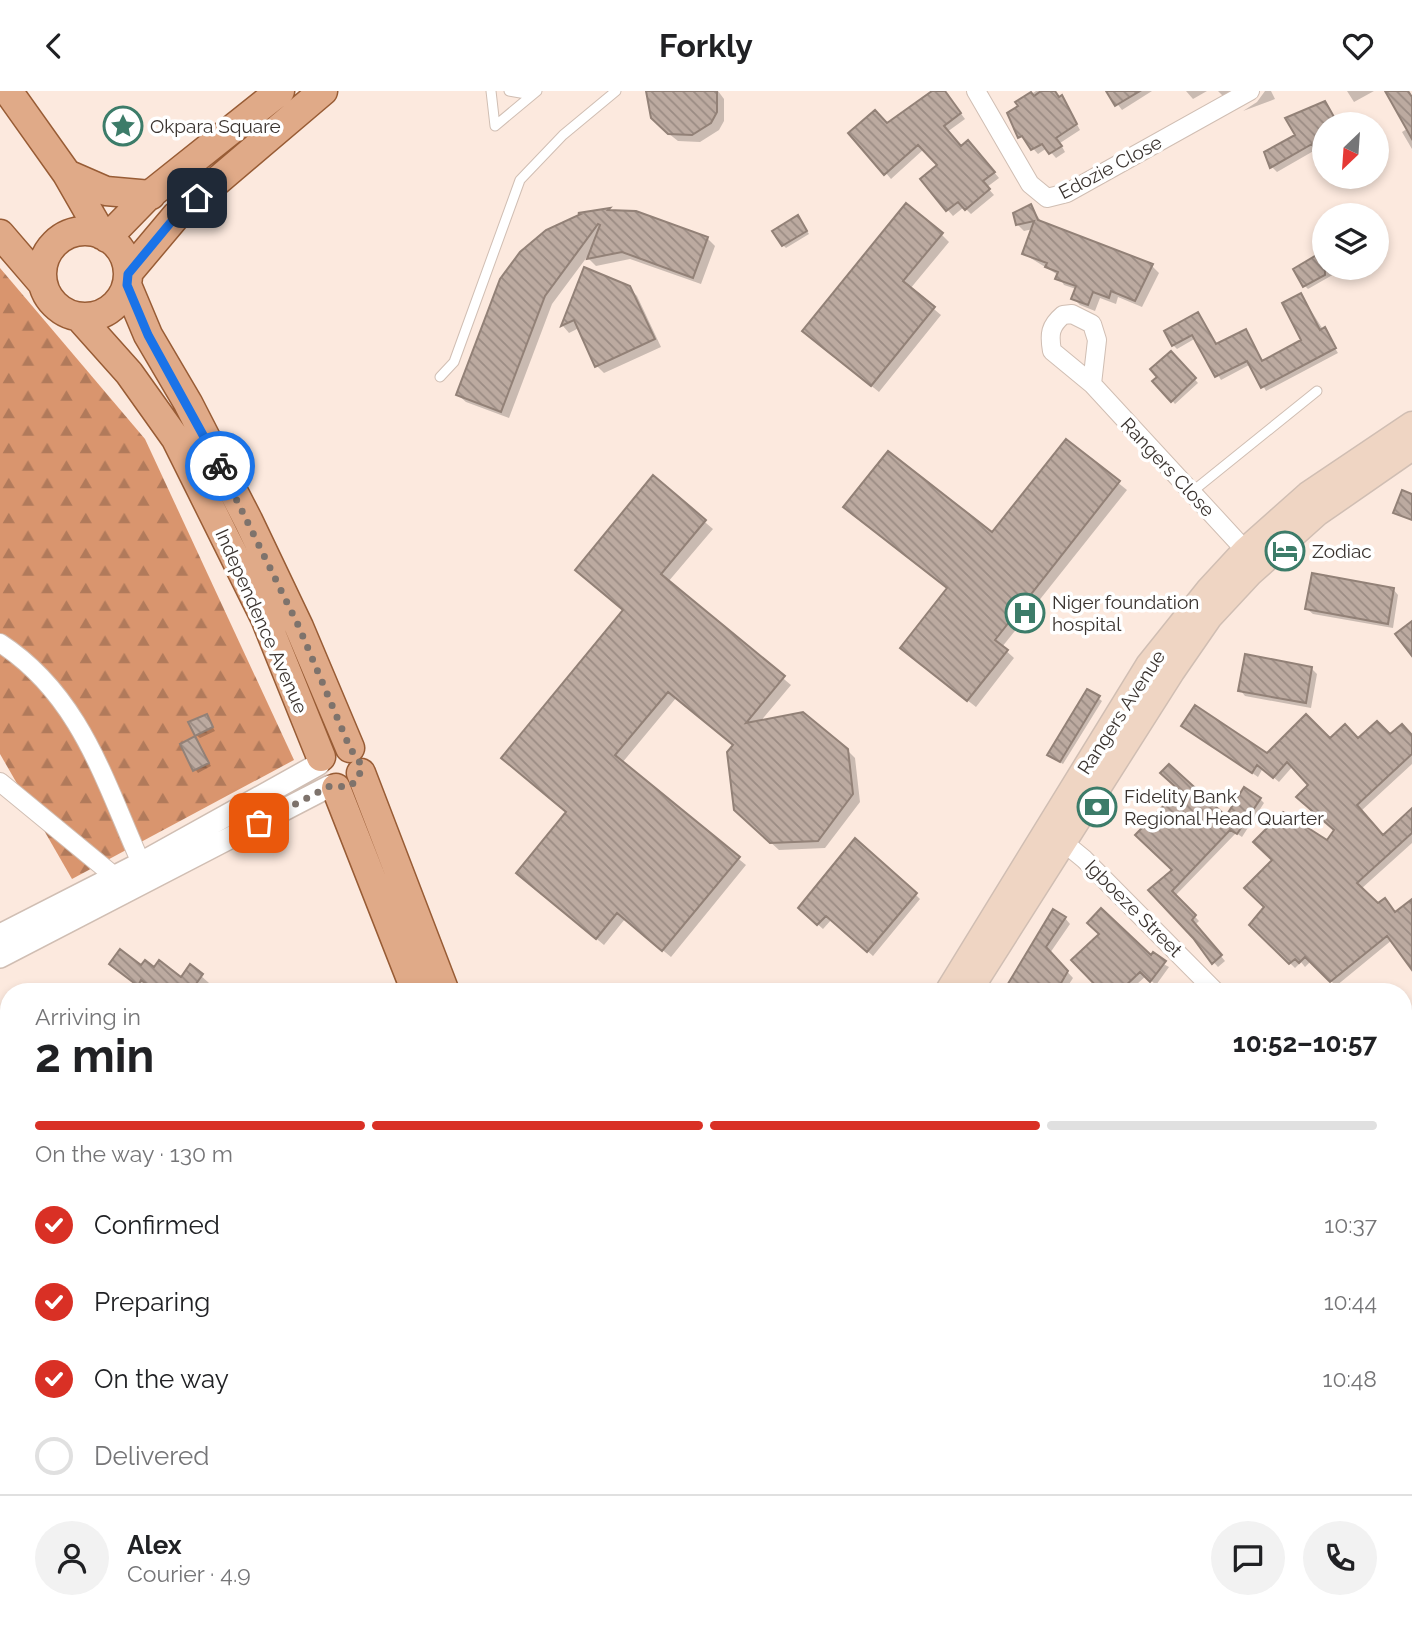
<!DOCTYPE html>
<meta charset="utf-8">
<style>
body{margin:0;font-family:Raleway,sans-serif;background:#f2f2f2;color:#202124;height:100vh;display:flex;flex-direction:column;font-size:26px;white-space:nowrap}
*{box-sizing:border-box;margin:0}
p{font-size:23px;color:#757577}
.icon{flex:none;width:38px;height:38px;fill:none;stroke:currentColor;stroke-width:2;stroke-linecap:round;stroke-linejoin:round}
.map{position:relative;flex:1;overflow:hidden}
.side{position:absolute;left:0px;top:892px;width:1412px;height:653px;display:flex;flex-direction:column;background:#fff;border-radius:28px 28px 0 0;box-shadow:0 4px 10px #0003}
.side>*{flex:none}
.needle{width:46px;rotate:205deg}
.buttons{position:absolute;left:1312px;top:21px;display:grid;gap:14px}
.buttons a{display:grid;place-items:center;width:77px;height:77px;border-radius:50%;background:#fff;box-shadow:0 4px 10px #0003;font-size:35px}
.pin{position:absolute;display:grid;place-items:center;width:60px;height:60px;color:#fff;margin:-30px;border-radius:14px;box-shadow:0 4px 10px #0006}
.courier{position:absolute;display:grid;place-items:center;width:70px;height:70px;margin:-35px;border:5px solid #1a73e8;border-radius:50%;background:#fff;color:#222;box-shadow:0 2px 9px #0007}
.headline em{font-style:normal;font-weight:700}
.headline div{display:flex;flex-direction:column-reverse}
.headline{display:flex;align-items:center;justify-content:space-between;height:119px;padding:0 35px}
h1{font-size:46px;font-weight:700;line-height:52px}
.bar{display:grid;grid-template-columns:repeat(4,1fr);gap:10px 7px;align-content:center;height:84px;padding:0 35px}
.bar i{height:9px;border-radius:5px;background:#e0e0e0}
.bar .selected{background:#d93025}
.bar p{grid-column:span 4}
.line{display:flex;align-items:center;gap:18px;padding:0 35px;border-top:2px solid #e0e0e0}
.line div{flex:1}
.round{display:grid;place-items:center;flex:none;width:74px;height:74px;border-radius:37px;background:#f2f2f2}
ol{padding:0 35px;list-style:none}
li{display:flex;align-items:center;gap:21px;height:77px}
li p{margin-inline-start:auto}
li .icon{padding:7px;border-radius:50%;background:#d93025;color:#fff;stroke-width:4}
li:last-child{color:#757577}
li i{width:38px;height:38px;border:4px solid #e0e0e0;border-radius:50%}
header{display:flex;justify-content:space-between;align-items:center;height:91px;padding:0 35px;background:#fff;font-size:32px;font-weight:700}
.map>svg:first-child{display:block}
</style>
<header><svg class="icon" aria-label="back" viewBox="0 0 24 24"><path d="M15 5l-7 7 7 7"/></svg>Forkly<svg class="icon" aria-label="heart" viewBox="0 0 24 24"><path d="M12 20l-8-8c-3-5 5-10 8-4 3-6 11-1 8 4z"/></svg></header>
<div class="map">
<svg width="1412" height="1544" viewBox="0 0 1412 1544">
<defs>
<pattern id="forest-firs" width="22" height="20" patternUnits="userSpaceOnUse" patternTransform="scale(1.75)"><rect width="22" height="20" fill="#d9956e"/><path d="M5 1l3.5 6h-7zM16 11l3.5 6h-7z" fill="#b17a5b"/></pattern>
<pattern id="building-back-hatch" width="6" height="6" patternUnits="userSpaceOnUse" patternTransform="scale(1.75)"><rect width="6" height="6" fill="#bcaaa0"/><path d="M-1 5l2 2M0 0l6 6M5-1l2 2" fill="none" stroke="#9a8b83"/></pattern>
</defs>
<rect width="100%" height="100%" fill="#fce9de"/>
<!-- forest -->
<path fill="url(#forest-firs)" d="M0 177 145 348 294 669 72 788 0 663Z"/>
<!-- shadow -->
<path fill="#0003" d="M651 0H718L724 8V30L719 39 700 51 678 50 659 35 648 15Z
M935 0H944L965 28 947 41 961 57 973 56 999 87 987 96 994 104 971 123 964 116 953 125 922 89 939 75 924 58 891 88 886 82 887 34Z
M1036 0H1054L1060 8 1062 6 1080 39 1060 52 1065 61 1056 67 1047 57 1038 63 1012 34 1020 16 1018 12Z
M1111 0H1152L1122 19 1109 2Z
M1186 0H1207L1193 8Z
M1218 0H1232L1223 5Z
M1265 0H1271L1275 8 1243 20 1257 11Z
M1347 0H1374L1354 11Z
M1387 0H1407L1412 8V58L1402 41 1410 36Z
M1325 12 1339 33H1325L1317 58 1277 81 1272 76Z
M1031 115 1042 132 1152 175 1159 182 1142 216 1118 206 1116 213 1100 207 1095 220 1080 214 1073 207 1076 198 1064 194 1058 184 1024 163 1033 138 1024 140 1017 133Z
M583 124 707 147 715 155 701 193 630 168 596 175 587 166 552 213 509 327 466 311 458 304Z
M801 130 809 143 786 157 783 154Z
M941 143 949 151 910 198 941 224 879 301 812 247Z
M1325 177 1343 178 1308 198 1305 195Z
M585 178 629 197 637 205 661 256 604 282 597 275 579 237 569 242 563 235Z
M1301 204 1338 262 1266 300 1251 273 1221 289 1196 247 1177 258 1173 254 1198 223 1217 254 1245 240 1264 271 1304 249Z
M1171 262 1198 292 1175 313 1155 290Z
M1066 350 1127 399 1002 556 1014 567 976 616 910 564 949 498Z
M653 387 713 438 668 491 791 594 760 631 847 659 855 667 860 711 825 757 779 759 743 726 734 655 676 607 622 672 746 774 671 866 625 828 604 854 525 789 568 721 625 519Z
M1393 498 1398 504 1393 537 1313 523 1307 518Z
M1312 578 1317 583 1311 617 1245 605 1240 599Z
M1098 607 1102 610 1063 673 1053 667Z
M206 625 215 640 200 647 196 644Z
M1183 635 1267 664 1330 650 1412 646V673L1361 720 1383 746 1412 719V752L1361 798 1378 815 1396 823 1412 810V876L1392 849 1336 895 1311 870 1305 876 1301 871 1295 877 1252 834 1336 739 1311 694 1293 675 1279 691 1263 677 1258 686Z
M195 647 211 675 198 682 195 678Z
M1260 708 1264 712 1242 746 1236 742 1175 805 1199 830 1195 834 1225 870 1218 876 1150 799 1226 728Z
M915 803 920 808 873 865 832 828 823 838 800 817Z
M1065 827 1070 833 1050 862 1073 887 1064 901H1006Z
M1152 867 1169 876 1156 894 1146 885 1128 901H1100Z
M191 876 209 892 204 901H157L150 896 146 901 119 880 155 878 181 888Z
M1404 940 1412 949 1410 972 1404 966Z
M9 1162V1211H8L0 1197V1165Z
M1404 1230 1412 1241 1404 1251Z
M1404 1296 1412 1306V1353L1404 1344Z
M1412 1413V1427L1405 1417Z
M1014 1536H1054L1059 1544H1012L1009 1539Z
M1214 1536H1258L1248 1544H1219Z
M1332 1536H1360L1349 1544 1343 1540 1337 1542Z
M412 1537 437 1539 442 1544H411Z"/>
<!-- building -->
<path fill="url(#building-back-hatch)" stroke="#928177" stroke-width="2" d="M646 0H717V21L711 32 692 44 668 43 651 27Z
M932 0H945L961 22 944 35 961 55 968 49 995 81 983 90 990 98 965 119 958 111 946 120 920 88 937 74 918 54 884 84 848 42 875 19 887 32Z
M1041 0H1055L1059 6 1062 4 1077 33 1056 47 1062 55 1049 63 1042 53 1031 59 1022 45 1018 47 1007 22 1018 15 1015 11 1031 1 1034 5Z
M1106 0H1140L1115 15Z
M1385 0H1408L1412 6V48Z
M1325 10 1338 33H1325V76L1312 53 1270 77 1264 61 1295 44 1285 27Z
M906 112 943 142 903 190 935 216 871 295 802 240Z
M1031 113 1038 129 1153 173 1135 210 1111 200 1109 207 1093 201 1088 214 1071 208 1076 195 1055 188 1058 181 1045 176 1047 172 1022 163 1034 130 1016 134 1013 122Z
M610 117 608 119 636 120 708 146 693 187 622 161 587 168 600 134 598 133 545 205 501 321 456 304 500 188 520 161 546 139 581 123 578 122Z
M798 124 807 140 782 155 772 140Z
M1325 159V184L1303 196 1293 178Z
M584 176 630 195 655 248 595 276 574 229 561 235Z
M1301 202 1320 239 1325 236 1336 257 1261 297 1247 270 1215 286 1192 244 1172 255 1164 240 1198 221 1216 253 1246 238 1262 270 1301 249 1282 212Z
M1171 260 1196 287 1171 311 1152 290 1157 286 1150 278Z
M1066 348 1120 390 995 549 1008 559 967 610 900 557 947 497 843 416 888 360 992 441Z
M653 384 706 429 661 483 785 585 746 632 803 621 848 658 853 703 818 750 770 752 734 719 727 661 733 654 668 601 615 664 740 766 662 860 617 822 596 848 516 782 566 721 501 667 623 519 575 479Z
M1402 399 1412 403V429L1393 422Z
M1312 482 1394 497 1388 533 1305 518Z
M1412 530V565L1395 543Z
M1245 563 1312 576 1306 612 1238 600Z
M1087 598 1100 605 1060 671 1047 664Z
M1195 614 1267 662 1306 623 1330 647 1345 633 1358 647 1377 630 1390 643 1402 633 1412 644V663L1357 714 1383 744 1412 717V742L1357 792 1378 812 1385 807 1395 821 1412 808V879L1387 845 1330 891 1305 866 1299 872 1295 868 1289 873 1249 834 1264 816 1244 797 1272 769 1253 751 1283 721 1327 749 1334 739 1296 706 1308 694 1287 671 1273 687 1257 674 1252 682 1181 635Z
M207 623 213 636 195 645 188 631Z
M195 645 209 672 193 680 180 653Z
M1169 673 1226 725 1244 696 1261 707 1237 743 1230 739 1172 800 1196 824 1192 829 1222 864 1212 873 1193 847 1148 799 1172 779 1135 744 1179 699 1160 682Z
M855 747 917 802 867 861 826 825 817 834 798 817Z
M1101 817 1151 864 1153 861 1166 870 1150 891 1140 881 1119 901H1102L1071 869 1099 843 1087 832Z
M1053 818 1066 826 1046 856 1068 880 1056 901H1003Z
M120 858 141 874 145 869 154 876 159 869 181 886 190 873 203 883 196 893 207 901H157L141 889 138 895 109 873Z"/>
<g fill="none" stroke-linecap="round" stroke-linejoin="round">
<defs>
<path id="service" d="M491 0 495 35
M509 0 532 4
M495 35 537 0
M440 286 454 271 520 89 563 44 616 0
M1193 400 1317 300
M490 1544 493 1540 532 1538"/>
<path id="minor" d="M976 0 1030 93 1047 107 1067 102 1250 0
M1092 293 1097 249 1092 233 1072 223 1063 224C1050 235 1049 243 1052 260L1092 293 1245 459
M0 552C80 604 104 689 141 772
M0 691 113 784
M1056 745 1084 768 1216 901
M1404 1024 1412 1019
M1404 1157 1412 1171
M1404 1204 1412 1199
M1124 1536 1128 1544
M898 1544 909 1536"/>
<path id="tertiary" d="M0 844 141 772 319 673
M0 866 330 695"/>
<path id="secondary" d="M947 901 1148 574 1208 499 1245 459 1308 403 1412 333
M969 901 1172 581 1210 526 1250 483 1317 423 1412 357"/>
<path id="primary" d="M8 0 67 83 102 144
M67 83 106 100 151 104
M42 183a43 43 0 1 1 86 0a43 43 0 1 1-86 0Z
M0 143 43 193
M107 147 147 106 280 0
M128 182 176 125 323 0
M127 194 148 244 188 312 248 429 299 536 350 657
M79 226 129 282 176 348 265 527 321 666
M361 682 445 901
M336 697 416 901
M647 1536 649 1544
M679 1536 681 1544"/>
</defs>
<!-- service casing -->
<use href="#service" stroke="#d0beb3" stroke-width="11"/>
<!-- minor casing -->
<use href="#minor" stroke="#d0beb3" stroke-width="20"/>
<!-- tertiary casing -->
<use href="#tertiary" stroke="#d0beb3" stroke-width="24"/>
<!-- secondary casing -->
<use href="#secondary" stroke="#d0beb3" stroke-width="27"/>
<!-- primary casing -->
<use href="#primary" stroke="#985c35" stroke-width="31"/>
<!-- service -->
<use href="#service" stroke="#fff" stroke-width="9"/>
<!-- minor -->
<use href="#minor" stroke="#fff" stroke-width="18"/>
<!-- tertiary -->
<use href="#tertiary" stroke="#fff" stroke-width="21"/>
<!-- secondary -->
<use href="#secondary" stroke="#efd5c3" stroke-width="24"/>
<!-- primary -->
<use href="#primary" stroke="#e0aa88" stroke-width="28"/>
</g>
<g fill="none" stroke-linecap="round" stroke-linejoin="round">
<!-- done -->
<path stroke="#7e736c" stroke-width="7" stroke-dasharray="0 12.6" d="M220 375 299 536 350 657 362 675 358 688 349 696 330 695 259 732"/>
<!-- route -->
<path stroke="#1a73e8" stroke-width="9" d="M197 107 176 125 128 183 127 194 148 244 220 375"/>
</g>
<!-- icons -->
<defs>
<symbol id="sight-ring" viewBox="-11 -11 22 22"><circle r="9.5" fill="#fff" stroke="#3c7c69" stroke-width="1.5"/><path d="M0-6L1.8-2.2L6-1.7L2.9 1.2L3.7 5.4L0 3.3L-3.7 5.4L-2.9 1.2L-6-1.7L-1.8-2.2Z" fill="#3c7c69"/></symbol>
<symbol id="hotel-ring" viewBox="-11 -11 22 22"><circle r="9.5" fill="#fff" stroke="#3c7c69" stroke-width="1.5"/><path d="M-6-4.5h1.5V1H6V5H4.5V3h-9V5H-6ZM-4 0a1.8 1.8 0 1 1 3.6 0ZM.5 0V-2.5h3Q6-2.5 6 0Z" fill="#3c7c69"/></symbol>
<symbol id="hospital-ring" viewBox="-11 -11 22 22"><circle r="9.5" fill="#fff" stroke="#3c7c69" stroke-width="1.5"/><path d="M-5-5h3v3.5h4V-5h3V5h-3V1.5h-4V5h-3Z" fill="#3c7c69"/></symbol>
<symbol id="bank-ring" viewBox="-11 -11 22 22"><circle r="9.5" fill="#fff" stroke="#3c7c69" stroke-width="1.5"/><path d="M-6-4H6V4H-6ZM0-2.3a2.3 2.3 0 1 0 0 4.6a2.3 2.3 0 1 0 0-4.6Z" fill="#3c7c69"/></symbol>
</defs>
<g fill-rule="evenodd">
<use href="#sight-ring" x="101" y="13" width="44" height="44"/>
<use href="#hotel-ring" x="1263" y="438" width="44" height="44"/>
<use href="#hospital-ring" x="1003" y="500" width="44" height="44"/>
<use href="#bank-ring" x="1075" y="694" width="44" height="44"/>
</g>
<g text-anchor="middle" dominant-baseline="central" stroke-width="7" stroke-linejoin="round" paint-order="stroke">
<!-- poi labels -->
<g font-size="19" fill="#3a332f" stroke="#fff" text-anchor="start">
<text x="150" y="35">Okpara Square</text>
<text x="1312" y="460">Zodiac</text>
<text x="1052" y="511">Niger foundation<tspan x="1052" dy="22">hospital</tspan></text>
<text x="1124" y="705">Fidelity Bank<tspan x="1124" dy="22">Regional Head Quarter</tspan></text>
</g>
<!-- street labels -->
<g font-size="19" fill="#3a332f" stroke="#fff">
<text transform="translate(1110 76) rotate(-28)">Edozie Close</text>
<text transform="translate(1168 376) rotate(47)">Rangers Close</text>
<text transform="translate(262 530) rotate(66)">Independence Avenue</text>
<text transform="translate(1121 621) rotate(-57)">Rangers Avenue</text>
<text transform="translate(1134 817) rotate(45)">Igboeze Street</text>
</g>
</g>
</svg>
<div class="buttons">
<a><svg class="needle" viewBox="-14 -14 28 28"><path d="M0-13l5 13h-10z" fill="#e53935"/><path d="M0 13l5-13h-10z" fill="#757577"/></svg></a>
<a><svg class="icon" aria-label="layers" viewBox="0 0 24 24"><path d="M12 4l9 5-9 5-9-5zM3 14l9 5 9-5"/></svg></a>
</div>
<div class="pin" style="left:259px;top:732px;background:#ea580c"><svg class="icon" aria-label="bag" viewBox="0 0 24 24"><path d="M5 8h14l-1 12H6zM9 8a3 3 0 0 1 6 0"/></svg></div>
<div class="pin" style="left:197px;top:107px;background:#1f2937"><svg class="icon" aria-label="home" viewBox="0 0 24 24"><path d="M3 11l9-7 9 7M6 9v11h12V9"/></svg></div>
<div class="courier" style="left:220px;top:375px"><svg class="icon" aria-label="bike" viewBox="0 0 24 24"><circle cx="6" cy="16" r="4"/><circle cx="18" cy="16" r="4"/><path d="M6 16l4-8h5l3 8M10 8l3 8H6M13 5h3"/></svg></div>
<section class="side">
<div class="headline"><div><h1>2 min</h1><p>Arriving in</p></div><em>10:52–10:57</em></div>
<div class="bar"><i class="selected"></i><i class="selected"></i><i class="selected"></i><i></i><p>On the way · 130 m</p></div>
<ol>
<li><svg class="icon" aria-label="check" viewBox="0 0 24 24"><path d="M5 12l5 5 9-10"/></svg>Confirmed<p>10:37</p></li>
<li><svg class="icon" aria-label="check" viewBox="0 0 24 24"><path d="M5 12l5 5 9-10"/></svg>Preparing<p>10:44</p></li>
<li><svg class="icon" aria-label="check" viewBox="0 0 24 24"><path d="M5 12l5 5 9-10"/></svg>On the way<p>10:48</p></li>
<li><i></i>Delivered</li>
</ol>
<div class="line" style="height:126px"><a class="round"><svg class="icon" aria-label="person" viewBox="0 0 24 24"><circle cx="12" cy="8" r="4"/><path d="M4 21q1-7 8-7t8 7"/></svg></a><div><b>Alex</b><p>Courier · 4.9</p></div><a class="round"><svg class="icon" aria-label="chat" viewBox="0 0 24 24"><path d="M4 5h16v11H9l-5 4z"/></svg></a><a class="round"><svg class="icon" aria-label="phone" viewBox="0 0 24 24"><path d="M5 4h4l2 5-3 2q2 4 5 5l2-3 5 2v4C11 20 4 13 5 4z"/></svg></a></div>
</section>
</div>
